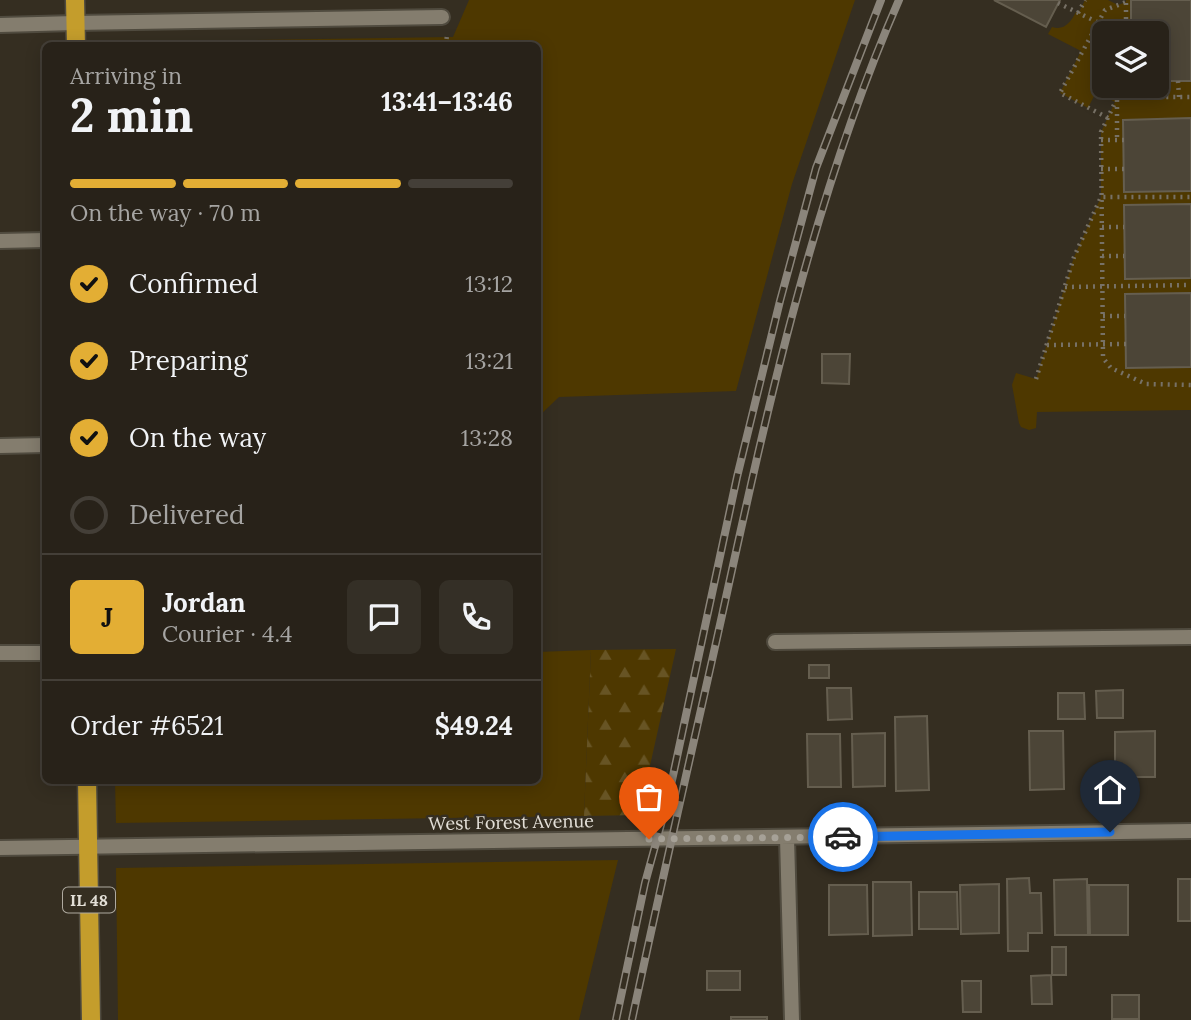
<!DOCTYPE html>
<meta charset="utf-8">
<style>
body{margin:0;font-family:Lora,serif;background:#342f26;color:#f1f3f6;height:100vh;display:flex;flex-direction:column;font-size:26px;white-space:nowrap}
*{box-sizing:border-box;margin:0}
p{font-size:23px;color:#a5a4a2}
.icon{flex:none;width:38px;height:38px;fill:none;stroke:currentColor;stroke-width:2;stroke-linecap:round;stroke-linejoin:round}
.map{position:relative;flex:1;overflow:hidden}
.drawer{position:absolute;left:42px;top:42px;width:499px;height:742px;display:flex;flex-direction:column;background:#282219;border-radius:10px;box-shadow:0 4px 18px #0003,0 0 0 2px #443f38}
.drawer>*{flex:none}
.buttons{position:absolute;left:1092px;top:21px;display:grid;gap:14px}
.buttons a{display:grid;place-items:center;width:77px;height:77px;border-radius:10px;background:#282219;box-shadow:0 4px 18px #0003,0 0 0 2px #443f38;font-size:35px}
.pin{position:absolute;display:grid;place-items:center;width:60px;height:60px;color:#fff;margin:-72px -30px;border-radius:50% 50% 50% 0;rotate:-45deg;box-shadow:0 0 7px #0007}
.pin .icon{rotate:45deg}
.courier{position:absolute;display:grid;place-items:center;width:70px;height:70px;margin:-35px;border:5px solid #1a73e8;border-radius:50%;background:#fff;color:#222;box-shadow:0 2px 9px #0007}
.summary em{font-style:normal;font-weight:800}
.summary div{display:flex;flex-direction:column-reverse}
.summary{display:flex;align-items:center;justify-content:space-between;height:119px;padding:0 28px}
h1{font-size:46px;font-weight:800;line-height:52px}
.bar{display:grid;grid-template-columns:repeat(4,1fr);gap:10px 7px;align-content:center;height:84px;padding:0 28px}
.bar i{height:9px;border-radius:5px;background:#443f38}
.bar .on{background:#e3ae34}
.bar p{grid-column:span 4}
.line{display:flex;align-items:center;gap:18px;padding:0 28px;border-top:2px solid #443f38}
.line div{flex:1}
.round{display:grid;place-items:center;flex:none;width:74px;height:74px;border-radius:10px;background:#342f26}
ol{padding:0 28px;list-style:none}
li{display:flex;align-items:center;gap:21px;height:77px}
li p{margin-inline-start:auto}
li .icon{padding:7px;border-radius:50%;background:#e3ae34;color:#111;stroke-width:4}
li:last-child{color:#a5a4a2}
li i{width:38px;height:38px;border:4px solid #443f38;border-radius:50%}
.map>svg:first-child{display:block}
</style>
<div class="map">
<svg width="1191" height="1020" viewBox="0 0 1191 1020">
<defs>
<pattern id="forest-firs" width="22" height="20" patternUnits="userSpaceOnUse" patternTransform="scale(1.75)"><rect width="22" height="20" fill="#4e3800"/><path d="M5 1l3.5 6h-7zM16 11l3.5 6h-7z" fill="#675424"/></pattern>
</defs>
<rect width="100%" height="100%" fill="#352e21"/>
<!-- green -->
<path fill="#4e3800" d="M469 0H855L792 184 736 391 559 397 537 418V46L123 45 124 42 453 37Z
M1085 0H1108L1118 5 1126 2V0H1131V33H1104V86H1157V81H1191V118L1123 120 1124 192 1191 191V204L1124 205 1125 279 1191 278V293L1125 294 1126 367H1191V410L1037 412 1036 428 1029 430 1021 427 1019 423 1012 385 1016 373 1036 379 1074 257 1101 197V132L1115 102 1096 92 1088 108 1060 93 1081 51 1048 34 1052 27C1064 31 1071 22 1076 12H1079Z
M591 650 584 816 116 823 115 781 537 780V652Z
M618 860 579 1020H118L116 868Z"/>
<!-- forest -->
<path fill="url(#forest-firs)" d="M676 649 639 815 584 816 591 650Z"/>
<!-- building -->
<path fill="#4c4537" stroke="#655e4f" stroke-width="2" d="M994 0H1060L1046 27Z
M1131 0H1191V81H1157V33H1131Z
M1191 118V191L1124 192 1123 120Z
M1191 204V278L1125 279 1124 205Z
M1191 293V367L1126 368 1125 294Z
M822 354H850L849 384 822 383Z
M809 665H829V678H809Z
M827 688H851L852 719 828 720Z
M1123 690V718H1097L1096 691Z
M1058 693H1084L1085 719H1058Z
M927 716 929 790 896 791 895 717Z
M1029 731H1063L1064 789 1030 790Z
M1155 731V777H1115V732Z
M885 733V786L853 787 852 734Z
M807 734H840L841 787H808Z
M1029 878 1030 893H1041L1042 933H1028V951H1008L1007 879Z
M1087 879 1088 935H1055L1054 880Z
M1178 879H1191V921H1178Z
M873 882H911L912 935 873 936Z
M999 884V933L961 934 960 885Z
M829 885H867L868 934 829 935Z
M1089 885H1128V935H1090Z
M919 892H957L958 929H919Z
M1052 947H1066V975H1052Z
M707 971H740V990H707Z
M1051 975 1052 1004H1032L1031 976Z
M962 981H981V1012H963Z
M1112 995H1139V1019H1112Z
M731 1017H767V1020H731Z"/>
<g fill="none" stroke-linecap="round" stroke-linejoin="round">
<defs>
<path id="lane" d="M75 23 442 17
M0 241 46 240
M775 642 1191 637
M0 653H46"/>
<path id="street" d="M0 25 75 23
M0 446 46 445
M787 838 792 1020
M0 848 1191 831"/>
<path id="primary" d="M75 0 76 46
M87 780 91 1020"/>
</defs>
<!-- lane casing -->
<use href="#lane" stroke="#504b3f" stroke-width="18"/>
<!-- street casing -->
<use href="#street" stroke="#504b3f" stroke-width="18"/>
<!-- primary casing -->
<use href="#primary" stroke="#504b3f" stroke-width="21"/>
<!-- path -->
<path stroke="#777166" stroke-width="4.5" stroke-dasharray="2 5" stroke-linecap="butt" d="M1058 3 1097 22
M1126 3V33
M1078 13 1085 0
M446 46 447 34
M1178 81 1179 97
M1123 86 1101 132 1103 358 1111 368 1146 384 1191 385
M1134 86 1155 97H1191
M1117 100V140
M1108 118 1060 93 1105 10 1126 2
M1101 140H1124
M1101 169H1124
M1102 227H1124
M1102 256H1124
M1065 287 1191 285
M1103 316H1125
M1047 345 1126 344
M1036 379 1074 257 1101 197H1191"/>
<!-- lane -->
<use href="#lane" stroke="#847d6e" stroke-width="14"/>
<!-- street -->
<use href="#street" stroke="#847d6e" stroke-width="14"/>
<!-- primary -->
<use href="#primary" stroke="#c49d2c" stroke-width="18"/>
<defs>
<path id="rail" d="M616 1020 645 883 668 799 737 477 780 301 816 168 881 0
M632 1020C661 883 693 747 723 611 768 405 814 194 899 0"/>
</defs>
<!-- rail casing -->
<use href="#rail" stroke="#8b857b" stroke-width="8"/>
<!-- rail -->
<use href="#rail" stroke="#352e21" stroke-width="5" stroke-dasharray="16" stroke-linecap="butt"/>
</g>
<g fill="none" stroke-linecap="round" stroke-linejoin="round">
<!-- done -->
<path stroke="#a6a197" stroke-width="7" stroke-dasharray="0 12.6" d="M649 839 843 837"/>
<!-- route -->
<path stroke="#1a73e8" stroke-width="9" d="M843 837 1110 832"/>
</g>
<g text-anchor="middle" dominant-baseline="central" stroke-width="5" stroke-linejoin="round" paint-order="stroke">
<!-- shield labels -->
<rect fill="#352e21" stroke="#afaaa0" stroke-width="2" x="63" y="887.5" width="52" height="25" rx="5"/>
<g font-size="16" font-weight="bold" fill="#e3dfd7">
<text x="89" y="900">IL 48</text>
</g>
<!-- street labels -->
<g font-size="18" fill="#e3dfd7" stroke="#352e21">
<text transform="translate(511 822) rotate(-1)">West Forest Avenue</text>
</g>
</g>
</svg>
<div class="buttons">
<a><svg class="icon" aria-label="layers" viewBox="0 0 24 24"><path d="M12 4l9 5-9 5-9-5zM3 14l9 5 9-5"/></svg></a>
</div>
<div class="pin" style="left:649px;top:839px;background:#ea580c"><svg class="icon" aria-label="bag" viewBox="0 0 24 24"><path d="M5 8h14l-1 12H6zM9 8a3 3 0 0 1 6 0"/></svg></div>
<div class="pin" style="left:1110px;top:832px;background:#1f2937"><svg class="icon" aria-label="home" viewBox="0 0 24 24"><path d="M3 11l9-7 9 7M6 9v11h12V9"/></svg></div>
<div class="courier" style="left:843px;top:837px"><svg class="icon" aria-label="car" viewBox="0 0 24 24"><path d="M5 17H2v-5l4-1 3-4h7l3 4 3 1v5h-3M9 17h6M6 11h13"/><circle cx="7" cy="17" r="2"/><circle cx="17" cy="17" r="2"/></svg></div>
<section class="drawer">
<div class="summary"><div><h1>2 min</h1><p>Arriving in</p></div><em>13:41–13:46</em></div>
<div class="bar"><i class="on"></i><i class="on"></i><i class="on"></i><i></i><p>On the way · 70 m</p></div>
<ol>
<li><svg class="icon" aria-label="check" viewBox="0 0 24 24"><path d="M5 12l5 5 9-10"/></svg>Confirmed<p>13:12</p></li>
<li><svg class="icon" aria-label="check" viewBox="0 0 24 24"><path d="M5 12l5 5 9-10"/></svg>Preparing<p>13:21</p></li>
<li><svg class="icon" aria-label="check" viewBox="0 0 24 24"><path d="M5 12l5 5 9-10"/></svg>On the way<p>13:28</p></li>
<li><i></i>Delivered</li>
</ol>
<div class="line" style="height:126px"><b class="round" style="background:#e3ae34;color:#111">J</b><div><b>Jordan</b><p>Courier · 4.4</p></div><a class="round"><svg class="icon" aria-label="chat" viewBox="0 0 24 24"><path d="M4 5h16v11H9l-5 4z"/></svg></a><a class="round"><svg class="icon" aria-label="phone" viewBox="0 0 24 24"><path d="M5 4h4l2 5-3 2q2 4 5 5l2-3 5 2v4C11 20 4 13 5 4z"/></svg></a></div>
<div class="line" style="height:91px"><div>Order #6521</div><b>$49.24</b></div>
</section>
</div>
